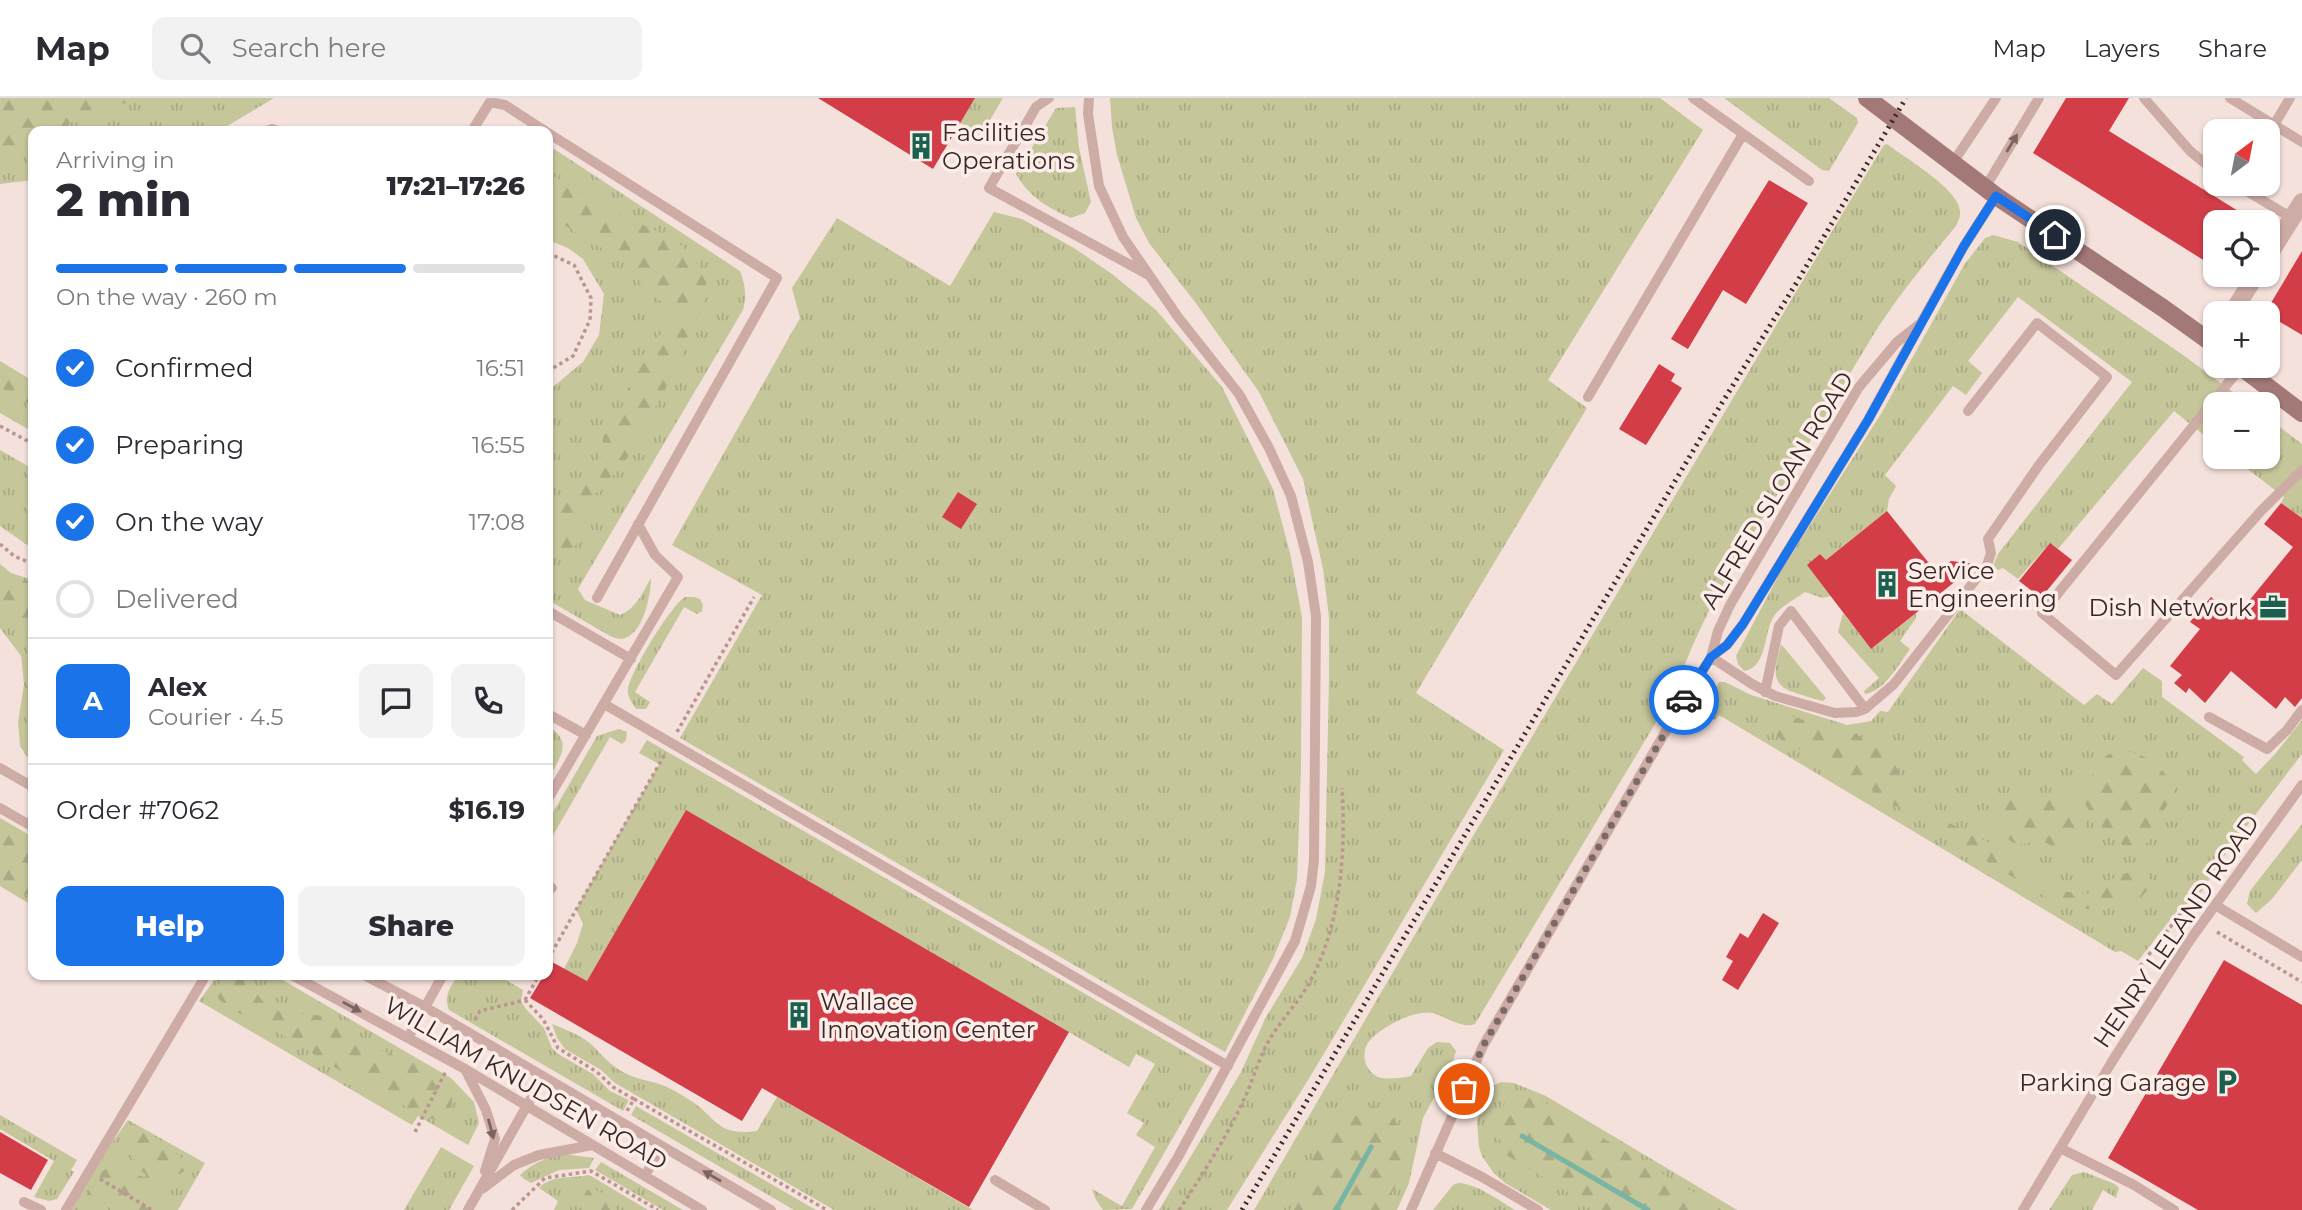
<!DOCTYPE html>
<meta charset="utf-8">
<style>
body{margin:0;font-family:Montserrat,sans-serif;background:#f2f2f3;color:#2b2b33;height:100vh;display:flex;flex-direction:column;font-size:26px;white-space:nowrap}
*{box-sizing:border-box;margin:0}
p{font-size:23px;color:#7c7c81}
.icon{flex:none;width:38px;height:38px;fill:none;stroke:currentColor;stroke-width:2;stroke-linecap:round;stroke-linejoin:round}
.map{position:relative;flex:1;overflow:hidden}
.panel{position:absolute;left:28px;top:28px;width:525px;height:854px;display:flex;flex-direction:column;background:#fff;border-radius:14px;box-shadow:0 2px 5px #0004}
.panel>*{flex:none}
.needle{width:46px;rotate:32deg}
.controls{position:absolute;left:2203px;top:21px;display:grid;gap:14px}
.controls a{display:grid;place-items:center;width:77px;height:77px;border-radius:14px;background:#fff;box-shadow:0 2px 5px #0004;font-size:35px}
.pin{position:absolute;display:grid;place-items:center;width:60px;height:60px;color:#fff;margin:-30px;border:4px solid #fff;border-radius:50%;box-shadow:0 2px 7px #0007}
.courier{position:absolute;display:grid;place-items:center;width:70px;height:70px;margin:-35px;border:5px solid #1a73e8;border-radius:50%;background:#fff;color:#222;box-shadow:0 2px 9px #0007}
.summary em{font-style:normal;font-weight:800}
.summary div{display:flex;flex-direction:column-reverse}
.summary{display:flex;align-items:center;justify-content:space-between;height:119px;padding:0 28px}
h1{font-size:46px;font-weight:800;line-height:52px}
.bar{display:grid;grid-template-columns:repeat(4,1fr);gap:10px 7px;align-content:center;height:84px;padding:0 28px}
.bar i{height:9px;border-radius:5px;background:#e1e1e2}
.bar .current{background:#1a73e8}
.bar p{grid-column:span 4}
.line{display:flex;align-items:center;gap:18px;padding:0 28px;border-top:2px solid #e1e1e2}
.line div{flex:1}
.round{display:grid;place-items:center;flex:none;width:74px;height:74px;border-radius:14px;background:#f2f2f3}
ol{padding:0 28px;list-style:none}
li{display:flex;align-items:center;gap:21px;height:77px}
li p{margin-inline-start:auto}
li .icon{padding:7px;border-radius:50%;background:#1a73e8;color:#fff;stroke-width:4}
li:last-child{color:#7c7c81}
li i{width:38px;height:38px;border:4px solid #e1e1e2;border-radius:50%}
.button{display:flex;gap:14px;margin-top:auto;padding:14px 28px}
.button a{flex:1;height:80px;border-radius:14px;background:#1a73e8;color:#fff;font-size:28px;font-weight:800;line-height:80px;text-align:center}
.button a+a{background:#f2f2f3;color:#2b2b33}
header{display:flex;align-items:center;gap:42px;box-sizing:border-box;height:98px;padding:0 35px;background:#fff;border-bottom:2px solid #e1e1e2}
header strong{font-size:33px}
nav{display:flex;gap:38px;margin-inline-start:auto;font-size:24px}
.search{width:490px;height:63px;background:#f2f2f3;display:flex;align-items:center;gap:18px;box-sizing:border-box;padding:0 24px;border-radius:14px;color:#7c7c81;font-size:26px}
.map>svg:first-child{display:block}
</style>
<header>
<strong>Map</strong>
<div class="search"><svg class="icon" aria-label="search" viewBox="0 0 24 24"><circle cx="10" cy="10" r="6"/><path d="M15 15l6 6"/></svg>Search here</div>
<nav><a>Map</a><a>Layers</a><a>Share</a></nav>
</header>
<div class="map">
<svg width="2302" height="1112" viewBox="0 0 2302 1112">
<defs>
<pattern id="grass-tufts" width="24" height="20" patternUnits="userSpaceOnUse" patternTransform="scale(1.75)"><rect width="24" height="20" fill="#c5c69a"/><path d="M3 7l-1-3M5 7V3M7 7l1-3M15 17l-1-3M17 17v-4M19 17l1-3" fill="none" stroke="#aaaa85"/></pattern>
<pattern id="forest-firs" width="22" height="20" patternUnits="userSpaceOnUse" patternTransform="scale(1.75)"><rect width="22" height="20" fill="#c5c69a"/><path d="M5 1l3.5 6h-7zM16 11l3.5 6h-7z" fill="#aaaa85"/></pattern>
</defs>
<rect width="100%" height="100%" fill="#f5e1dc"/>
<!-- grass -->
<path fill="url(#grass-tufts)" d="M0 0H274L219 33H33V82L0 86Z
M975 0H1003L981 37 960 25Z
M1110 0H1660L1703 32 1548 282 1587 310 1416 595 1504 652 1313 974 1227 1112H1159L1241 974 1266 919 1302 860 1316 821 1325 774 1329 579V519L1323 471 1303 381 1259 294 1195 204 1149 145 1136 120 1117 57 1112 29Z
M1724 0H1829L1857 20 1858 25 1829 73 1822 72Z
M1075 9 1079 50 1091 104 1085 115 1071 120C1047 109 1030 100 1016 76L1056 10Z
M1887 46C1905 60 1958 90 1960 113 1961 119 1958 123 1956 128 1926 164 1897 199 1872 239 1846 281 1822 324 1796 367 1751 439 1703 510 1676 591L1475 926C1462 931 1446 919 1433 915 1415 911 1382 929 1370 942 1360 953 1364 973 1378 979 1387 982 1401 980 1411 978L1428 950 1437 944 1450 945 1456 953 1452 966 1423 1020 1409 1085 1397 1112H1254L1441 792 1853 98 1884 47Z
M548 47 740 173C745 186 747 197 743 212L578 491 585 502 620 517C636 511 643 494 651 480 651 497 643 539 621 541 619 541 612 539 610 538L548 502V293L583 264 599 237 604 196 583 161 568 150 548 142Z
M994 114 1022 121 1074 150 1112 176 1156 212 1222 289 1273 391 1290 455 1302 519 1301 671 1297 781 1290 819 1273 861 1225 954 680 640 762 497 672 447 800 220 792 190 837 120 950 188Z
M1993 137 2018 144 2183 257 2249 306H2216L2215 346 2174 313 2058 451 2049 446 2018 481 2003 470 1998 472 1993 468 1998 456 2132 284 2018 199 1968 263 1982 275 1966 297 1953 288 1885 377 1896 388 1889 401 1887 413 1826 462 1820 456 1808 467 1831 498 1822 500 1805 494C1795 501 1781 508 1774 518 1763 535 1768 569 1744 573L1738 566 1736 558 1782 471 1881 316 1964 167 1985 140Z
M0 263 33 283V334L0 315Z
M2268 320 2302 346V420L2281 405 2284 399 2232 359H2268Z
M0 352 33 371V451L0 428Z
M0 466 11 475 33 482V668L20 648 18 624 24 586 21 558 0 530Z
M685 499H694L700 501 703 507 702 513 697 516 684 509 635 594 650 604 646 611H636C632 605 627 599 628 591 630 575 671 507 685 499Z
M1960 511 2084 607 2097 596 2112 606 2143 570 2162 583V599L2244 659 2242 662 2256 676 2275 656 2302 622V656L2226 755 2190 812 2180 809 2138 863 2121 853 2115 854 1719 617 1715 622 1706 610 1719 584H1725L1751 597 1847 627 1871 623 1880 613 1888 614Z
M1843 515 1871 551 1916 515V520L1900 543 1910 551C1899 566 1885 593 1865 596L1864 593 1879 580 1838 534Z
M1781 546 1826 600 1823 603C1814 601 1805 598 1796 595 1767 586 1776 570 1781 546Z
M548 628C574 644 560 660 548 681Z
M619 631 627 634 626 642 622 646 610 639 548 746V723L597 638Z
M647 642 1213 970 1132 1111 1103 1112 1096 1102 1092 1091 1122 1108 1155 1049 1136 1037 1144 1025 1127 1015 1155 966 1136 956 1129 969 687 713 587 883 564 871 577 845 583 826 576 811 659 666 639 655Z
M0 720 33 739V808L0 788Z
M2302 726V762L2272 801 2256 815 2247 806 2250 793Z
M218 877H274L451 980 474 1004 479 1025 468 1047 418 1018 412 1027 199 903Z
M458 877H497L523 892 521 903 526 911 544 930 552 950 558 956 593 976 610 993 629 1002 623 1013 449 912C443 897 451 889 458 877Z
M552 926C565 931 580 937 591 946 601 956 610 967 623 974 635 981 647 982 659 986 669 989 679 995 688 1001 717 1018 715 1039 757 1033L777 999 973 1112H834L615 985 601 972 565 951 557 940Z
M1501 984 1514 985 1546 998 1737 1112H1551L1505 1085 1493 1074 1482 1058 1479 1049 1477 1024 1484 997 1492 988Z
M636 1008 816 1112H794L631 1017Z
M0 1017 77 1062 71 1072 74 1074 57 1101 49 1103 34 1099 54 1063 0 1031Z
M128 1022 205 1065 178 1112H72L100 1062Z
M441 1049 474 1068 449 1112H404Z
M564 1056 594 1060 589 1070 559 1072 531 1085 524 1081 520 1077C533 1065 547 1059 564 1056Z
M601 1064 683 1112H663L595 1072Z
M2084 1074 2115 1086 2119 1090 2116 1100 2103 1092 2092 1112H2049L2072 1077Z
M588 1077 591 1078 648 1112H554L558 1103 539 1090C552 1076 571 1081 588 1077Z
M1458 1085C1478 1086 1498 1102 1515 1112H1433L1453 1087Z"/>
<!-- forest -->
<path fill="url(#forest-firs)" d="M0 0H146L90 14 79 19 60 33H33V51C22 58 11 62 0 54Z
M548 75 609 112 659 134 682 148 692 158 707 180 705 205 688 237 682 261 622 369 604 385 586 408 577 446 567 453 556 450 549 440 551 428 566 395 593 372 599 363 603 353V339L617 321 622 309 636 266 650 247 667 230 673 220 668 209 646 191 623 163 548 117Z
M0 274 33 292V309L0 288Z
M0 469 7 476 33 485V526L0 507Z
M1781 615 1803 622 1849 632 1892 658 1900 678 1902 690 1908 700 1931 716 1996 748 2051 788 2061 793 2087 796 2119 777 2145 771 2153 786 2136 805 2123 808 2085 811 2047 800 1886 702 1830 664 1786 646 1770 631 1769 619Z
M2123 653C2147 655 2160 669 2175 687 2174 703 2162 711 2156 726 2155 729 2155 733 2154 736 2152 741 2147 745 2142 747 2118 760 2094 718 2082 702 2079 688 2085 687 2092 677 2103 662 2102 655 2123 653Z
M2019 699 2040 704 2052 700H2059L2073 706 2084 723 2085 729 2083 736 2066 754 2053 749 2038 740C2032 742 2029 746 2023 746 2016 747 2012 744 2007 740 1986 726 1999 705 2019 699Z
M0 729 33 756V800L0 780Z
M229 877C257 877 251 895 268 908 285 919 308 914 326 919 350 925 349 933 366 945 393 962 473 973 447 1021L435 1022 424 1018 360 985 275 932 226 909 218 900 217 888 224 879Z
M1509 995 1538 1001 1722 1112H1597L1508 1058 1498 1038 1495 1027Z
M1352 1009C1359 1009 1367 1007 1374 1009 1385 1011 1394 1020 1399 1029 1415 1056 1396 1087 1383 1112H1290L1318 1046 1332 1026Z
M141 1034C158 1036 174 1054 187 1065L185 1073 156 1088 157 1101 169 1112H111L108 1106 98 1104 94 1112H83L82 1108C90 1090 97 1073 116 1064L132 1077 146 1079V1077C133 1065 130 1054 135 1037Z
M587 1092C603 1090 607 1100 615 1112H582L581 1103Z"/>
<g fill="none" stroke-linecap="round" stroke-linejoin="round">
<!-- stream -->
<path stroke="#78b5a4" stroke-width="5" d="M1522 1038 1648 1112
M1336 1112 1371 1049"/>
</g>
<!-- building -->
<path fill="#d23d48" d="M818 0H975L933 71Z
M2066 0H2129L2109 33 2256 124H2216V170L2033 55Z
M1769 82 1808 105 1746 206 1723 192 1688 251 1671 241Z
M2302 153V237L2265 215Z
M1659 266 1675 276 1671 283 1682 290 1646 347 1619 331Z
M958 394 977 406 961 431 942 419Z
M2281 405 2302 420V600L2295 609 2285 599 2276 611 2231 573 2205 605 2189 590 2186 595 2174 585 2182 577 2170 568 2200 531 2190 524 2211 499 2235 520 2293 449 2264 426Z
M1887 413 1936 474 1951 463 1977 466 1871 551 1807 467 1820 456 1826 462Z
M2050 445 2072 462 2041 500 2019 483Z
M686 712 1069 934 969 1109 762 990 742 1023 530 900 544 877H548V871L552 864 587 883Z
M1763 815 1779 825 1738 892 1722 882 1733 863 1726 859 1740 835 1748 840Z
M2224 862 2302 907V1112H2198L2108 1060Z
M0 1034 48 1062 31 1092 0 1075Z"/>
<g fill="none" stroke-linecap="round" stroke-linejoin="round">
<!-- path -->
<path stroke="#bb9590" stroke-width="3.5" stroke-dasharray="3.5 3.5" stroke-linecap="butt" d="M548 155 574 167 591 200 590 222 573 258 548 273
M0 328 33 346
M0 446 14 458 33 466
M677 634 754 499
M2217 834 2302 884
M548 861 665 656
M2140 868 2182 814 2192 819
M525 902 543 921 558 950 597 974 613 989 634 1001 627 1013
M525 902 539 877
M475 922 480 913 525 902
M634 1001 827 1112
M415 1034 446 973
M100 1081 152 1112
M512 1112 545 1080 591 1073 658 1112
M1179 1112C1203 1076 1228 1037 1246 997 1253 981 1258 964 1266 948 1277 926 1296 908 1308 887 1341 829 1346 755 1342 690"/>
<!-- lane -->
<path stroke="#ceaca6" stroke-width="10" d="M1049 0 1036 9 989 90 1147 176
M1089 0 1088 16 1099 88 1123 139 1178 219 1239 296 1269 350 1291 398 1308 464 1316 518 1314 762 1311 788 1295 843 1178 1059 1146 1112
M1693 0 1809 83
M2144 0 2190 53 2216 74
M2230 0 2302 44
M2274 27 2290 0
M267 33 272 31 278 33
M472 33 490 4 505 7 545 33
M548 35 777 180 597 500
M1952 66 1996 0
M2235 86 2292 120
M1985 90 2039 0
M1921 225 1964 148 1996 98
M2241 269 2042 515 2116 577 2261 413 2302 372
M1588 299 1743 36
M548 513 631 561
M1711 559 1752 586 1775 598 1835 615 1856 614 1865 611 1894 586 1987 467 1991 455 1988 441 2039 367 2107 279 2037 225 1968 313
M1765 594 1779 528 1791 513 1865 611
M604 606 1228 968
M548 616 586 637
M2209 619 2267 651 2287 632 2302 612
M0 670 33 689
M548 701 678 479 655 457 638 426
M0 710 33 729
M548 788 552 790
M2215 807 2302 859
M292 877 465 971 702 1112
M364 877 425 909 771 1112
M408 940 443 877
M466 973 486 1012 495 1041 485 1073
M2060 1050 2134 1087 2174 1112
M1435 1055 1482 1079 1538 1112
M645 1078 661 1048
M995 1082 1045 1112
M482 1091 514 1067 539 1057 593 1047
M24 1104 41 1112
M66 1112 206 877
M468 1112 543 979
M1411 1112 1483 948 1674 619 1711 559 1718 533 1730 507 1859 289 1897 244 1921 225 1868 322 1743 526 1727 547 1711 559
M2023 1112 2113 962 2190 842 2302 687"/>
<!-- street -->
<path stroke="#ceaca6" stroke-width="18" d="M2268 158 2302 104
M2232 215 2256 177"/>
<!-- secondary -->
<path stroke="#a37977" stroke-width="18" d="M1867 0 1996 98 2163 210 2216 248
M2240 268 2302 315"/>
<!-- rail -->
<path stroke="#3a2828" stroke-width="5" stroke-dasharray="2 5" stroke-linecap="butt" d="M1242 1112 1712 321 1797 184 1906 0"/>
</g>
<!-- one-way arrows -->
<defs><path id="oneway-solid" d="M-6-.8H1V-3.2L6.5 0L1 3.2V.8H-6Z" transform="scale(1.75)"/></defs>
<g fill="#7d6361">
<use href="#oneway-solid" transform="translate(2012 45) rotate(-59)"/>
<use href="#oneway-solid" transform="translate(352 909) rotate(29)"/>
<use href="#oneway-solid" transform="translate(491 1031) rotate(75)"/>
<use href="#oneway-solid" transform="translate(712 1078) rotate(-150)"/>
</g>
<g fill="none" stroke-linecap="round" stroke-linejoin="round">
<!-- done -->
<path stroke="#7b6967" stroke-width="7" stroke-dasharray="0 12.6" d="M1464 991 1483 948 1684 602"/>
<!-- route -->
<path stroke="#1a73e8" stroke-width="9" d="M1684 602 1711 559 1727 547 1743 526 1868 322 1964 148 1996 98 2055 137"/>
</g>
<!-- icons -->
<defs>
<symbol id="building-bare" viewBox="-9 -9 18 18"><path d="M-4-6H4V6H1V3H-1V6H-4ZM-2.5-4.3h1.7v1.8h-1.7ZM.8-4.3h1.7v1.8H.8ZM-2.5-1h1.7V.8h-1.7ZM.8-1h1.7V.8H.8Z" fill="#19604e" stroke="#fcede9" stroke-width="2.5" paint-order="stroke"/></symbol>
<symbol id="office-bare" viewBox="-9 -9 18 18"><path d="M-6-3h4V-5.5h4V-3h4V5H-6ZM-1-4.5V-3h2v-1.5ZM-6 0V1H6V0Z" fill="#19604e" stroke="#fcede9" stroke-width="2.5" paint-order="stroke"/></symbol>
<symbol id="parking-bare" viewBox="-9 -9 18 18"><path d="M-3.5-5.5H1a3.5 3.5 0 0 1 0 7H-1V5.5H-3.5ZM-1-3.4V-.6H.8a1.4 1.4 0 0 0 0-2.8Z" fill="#19604e" stroke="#fcede9" stroke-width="2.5" paint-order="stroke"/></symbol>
</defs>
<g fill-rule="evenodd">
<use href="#building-bare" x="902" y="29" width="38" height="38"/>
<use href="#building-bare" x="1868" y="467" width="38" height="38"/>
<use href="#office-bare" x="2254" y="490" width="38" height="38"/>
<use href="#building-bare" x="780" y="898" width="38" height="38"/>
<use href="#parking-bare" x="2208" y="965" width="38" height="38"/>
</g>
<g text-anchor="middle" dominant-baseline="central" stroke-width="7" stroke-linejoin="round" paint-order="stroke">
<!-- poi labels -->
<g font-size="24" fill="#3a2828" stroke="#fcede9" text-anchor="start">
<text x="942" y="34">Facilities<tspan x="942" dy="28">Operations</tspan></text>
<text x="1908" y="472">Service<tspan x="1908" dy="28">Engineering</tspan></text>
<text x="2252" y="509" text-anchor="end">Dish Network</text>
<text x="820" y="903">Wallace<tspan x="820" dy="28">Innovation Center</tspan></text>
<text x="2206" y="984" text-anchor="end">Parking Garage</text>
</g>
<!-- street labels -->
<g font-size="24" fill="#3a2828" stroke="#fcede9">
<text transform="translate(1777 392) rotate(-59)">ALFRED SLOAN ROAD</text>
<text transform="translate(2176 833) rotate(-56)">HENRY LELAND ROAD</text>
<text transform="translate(526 985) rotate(30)">WILLIAM KNUDSEN ROAD</text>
</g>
</g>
</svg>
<div class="controls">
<a><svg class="needle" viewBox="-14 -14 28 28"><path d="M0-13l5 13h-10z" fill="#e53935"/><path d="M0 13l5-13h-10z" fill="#7c7c81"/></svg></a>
<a><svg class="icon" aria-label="locate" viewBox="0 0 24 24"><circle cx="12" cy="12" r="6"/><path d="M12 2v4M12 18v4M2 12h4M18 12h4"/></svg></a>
<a>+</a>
<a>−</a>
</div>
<div class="pin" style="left:1464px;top:991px;background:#ea580c"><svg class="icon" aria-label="bag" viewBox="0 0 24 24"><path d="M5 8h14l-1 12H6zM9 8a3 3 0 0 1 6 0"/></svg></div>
<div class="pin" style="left:2055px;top:137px;background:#1f2937"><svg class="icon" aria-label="home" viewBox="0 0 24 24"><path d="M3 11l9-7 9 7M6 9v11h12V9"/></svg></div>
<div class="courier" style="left:1684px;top:602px"><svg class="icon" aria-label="car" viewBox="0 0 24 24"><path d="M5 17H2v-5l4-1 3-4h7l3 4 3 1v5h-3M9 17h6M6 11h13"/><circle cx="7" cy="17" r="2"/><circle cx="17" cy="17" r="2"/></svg></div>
<section class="panel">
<div class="summary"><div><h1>2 min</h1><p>Arriving in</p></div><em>17:21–17:26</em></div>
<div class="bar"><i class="current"></i><i class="current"></i><i class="current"></i><i></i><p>On the way · 260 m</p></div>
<ol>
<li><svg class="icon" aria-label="check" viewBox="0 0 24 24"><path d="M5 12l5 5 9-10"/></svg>Confirmed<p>16:51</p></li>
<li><svg class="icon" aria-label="check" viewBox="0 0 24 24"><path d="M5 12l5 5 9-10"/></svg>Preparing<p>16:55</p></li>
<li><svg class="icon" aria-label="check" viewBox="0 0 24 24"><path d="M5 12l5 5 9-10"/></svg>On the way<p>17:08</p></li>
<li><i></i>Delivered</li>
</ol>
<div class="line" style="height:126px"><b class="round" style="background:#1a73e8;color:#fff">A</b><div><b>Alex</b><p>Courier · 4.5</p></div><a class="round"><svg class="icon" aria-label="chat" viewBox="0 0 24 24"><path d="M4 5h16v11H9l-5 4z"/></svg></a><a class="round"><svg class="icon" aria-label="phone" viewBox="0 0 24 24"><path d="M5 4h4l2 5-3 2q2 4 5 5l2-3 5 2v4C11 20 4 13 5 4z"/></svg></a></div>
<div class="line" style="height:91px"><div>Order #7062</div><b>$16.19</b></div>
<div class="button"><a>Help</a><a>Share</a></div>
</section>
</div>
